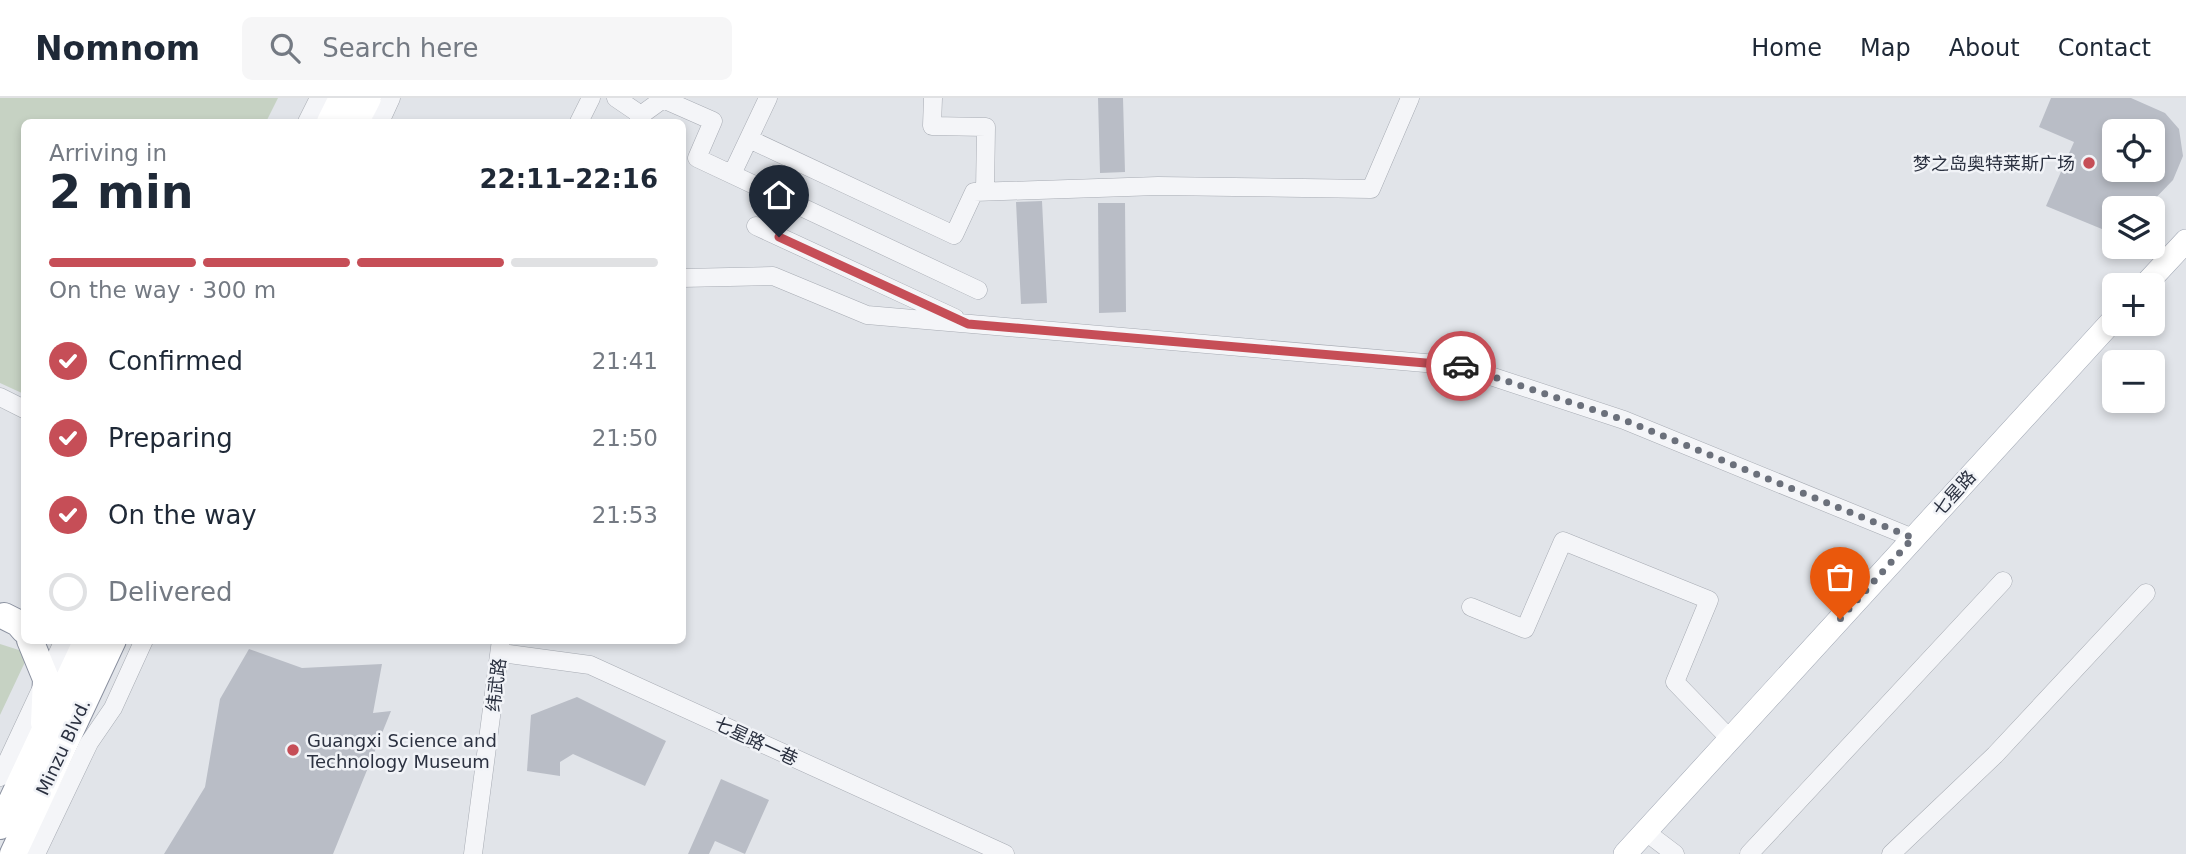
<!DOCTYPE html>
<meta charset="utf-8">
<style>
body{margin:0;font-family:"DejaVu Sans","Noto Sans SC",sans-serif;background:#f6f6f7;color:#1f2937;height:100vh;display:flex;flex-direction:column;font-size:26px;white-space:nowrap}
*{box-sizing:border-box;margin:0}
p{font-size:23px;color:#747a83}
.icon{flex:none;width:38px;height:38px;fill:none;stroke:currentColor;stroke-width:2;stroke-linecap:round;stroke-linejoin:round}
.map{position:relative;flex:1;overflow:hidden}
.panel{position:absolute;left:21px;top:21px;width:665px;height:525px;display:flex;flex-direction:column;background:#fff;border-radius:10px;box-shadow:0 4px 10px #0003}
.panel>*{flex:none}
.fabs{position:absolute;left:2102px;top:21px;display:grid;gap:14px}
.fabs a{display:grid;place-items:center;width:63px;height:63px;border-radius:10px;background:#fff;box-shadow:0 4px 10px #0003;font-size:35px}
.pin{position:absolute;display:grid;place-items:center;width:60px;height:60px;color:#fff;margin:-72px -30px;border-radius:50% 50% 50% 0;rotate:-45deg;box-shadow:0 0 7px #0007}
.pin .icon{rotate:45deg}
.courier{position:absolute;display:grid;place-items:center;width:70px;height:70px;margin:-35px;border:5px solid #c64e57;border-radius:50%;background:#fff;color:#222;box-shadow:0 2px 9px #0007}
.overview em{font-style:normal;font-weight:800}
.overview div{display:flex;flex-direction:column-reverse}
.overview{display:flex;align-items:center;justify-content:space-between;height:119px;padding:0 28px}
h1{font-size:46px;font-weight:800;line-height:52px}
.bar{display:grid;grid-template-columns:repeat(4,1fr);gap:10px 7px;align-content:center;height:84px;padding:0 28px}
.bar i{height:9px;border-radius:5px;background:#e0e1e3}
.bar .selected{background:#c64e57}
.bar p{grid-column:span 4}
ol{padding:0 28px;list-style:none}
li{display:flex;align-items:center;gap:21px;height:77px}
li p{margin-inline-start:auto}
li .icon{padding:7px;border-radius:50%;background:#c64e57;color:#fff;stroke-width:4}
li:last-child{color:#747a83}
li i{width:38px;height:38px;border:4px solid #e0e1e3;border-radius:50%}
header{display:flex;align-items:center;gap:42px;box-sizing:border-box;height:98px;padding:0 35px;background:#fff;border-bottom:2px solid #e0e1e3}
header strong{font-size:33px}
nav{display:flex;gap:38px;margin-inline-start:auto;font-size:24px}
.search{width:490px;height:63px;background:#f6f6f7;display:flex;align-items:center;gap:18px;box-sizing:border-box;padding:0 24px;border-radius:10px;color:#747a83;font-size:26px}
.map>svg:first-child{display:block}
</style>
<header>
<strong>Nomnom</strong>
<div class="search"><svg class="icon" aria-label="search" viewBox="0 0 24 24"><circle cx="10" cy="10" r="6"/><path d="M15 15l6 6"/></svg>Search here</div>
<nav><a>Home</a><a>Map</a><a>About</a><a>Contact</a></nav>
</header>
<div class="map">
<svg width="2186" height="756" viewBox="0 0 2186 756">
<rect width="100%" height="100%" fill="#e1e4e9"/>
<!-- green -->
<path fill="#c6d2c3" d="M0 0H278L266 24H24V296L0 285Z
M0 546 22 553 25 564 0 617Z"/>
<!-- building -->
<path fill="#b9bdc6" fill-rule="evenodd" d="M1098 0H1123L1125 74 1100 75Z
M2051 0H2131L2165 15 2179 31 2183 58 2173 82 2146 110H2114V136L2046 108 2074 44 2039 29ZM2114 33H2152V72H2114Z
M1042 103 1047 205 1021 206 1016 104Z
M1098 105H1125L1126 214 1099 215Z
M249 551 302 570 382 566 373 615 391 613 333 756H164L205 689 220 601Z
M577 599 666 643 645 688 573 656 560 664V678L527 673 531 617Z
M721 681 769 702 745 756 715 743 709 756H688Z"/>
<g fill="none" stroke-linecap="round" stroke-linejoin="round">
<defs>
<path id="minor" d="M616 0 641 17 638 24
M933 0 932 28 986 29 985 94
M641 17 663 1 713 23 697 60 978 192
M307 24 319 0
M380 24 391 0
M579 24 591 0
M749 41 954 137 974 94 1158 88 1371 91 1410 0
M732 76 768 0
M756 128 955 220
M682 180 773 178 867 217 1460 268 1624 322 1913 440
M0 299 24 311
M1471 509 1525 531 1563 443 1709 502 1675 584 1730 641
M501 555 590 567 1005 756
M0 679 64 542
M1646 734 1675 756
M36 756 89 645 113 610 144 542
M473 756 501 542
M1749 756 2003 483
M1891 756 1995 657 2146 495"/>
<path id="major" d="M2145 187 2186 143
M1625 756 2114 221"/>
<path id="highway" d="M330 24 342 0
M356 24 368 0
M4 518 18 525 24 532
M30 542 46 581 44 625
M0 728 87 542
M13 756 113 542"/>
</defs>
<!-- minor casing -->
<use href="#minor" stroke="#a7abb3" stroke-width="19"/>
<!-- major casing -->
<use href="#major" stroke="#a1a7b4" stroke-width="24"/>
<!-- highway casing -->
<use href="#highway" stroke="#8a909f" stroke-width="28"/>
<!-- minor -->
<use href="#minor" stroke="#f4f5f8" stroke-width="18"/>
<!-- major -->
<use href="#major" stroke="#fff" stroke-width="23"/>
<!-- highway -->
<use href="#highway" stroke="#fff" stroke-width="26"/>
</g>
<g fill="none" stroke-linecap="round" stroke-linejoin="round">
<!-- done -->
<path stroke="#6b707b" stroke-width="7" stroke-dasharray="0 12.6" d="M1461 268 1624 322 1913 440 1840 521"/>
<!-- route -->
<path stroke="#c64e57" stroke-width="9" d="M779 139 968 226 1461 268"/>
</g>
<!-- markers -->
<g fill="#c64e57" stroke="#f1f3f7" stroke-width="2.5">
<circle cx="2089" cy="65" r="7"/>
<circle cx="293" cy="652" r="7"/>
</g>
<g text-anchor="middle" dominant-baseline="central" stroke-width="5" stroke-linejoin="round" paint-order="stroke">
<!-- poi labels -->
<g font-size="18" fill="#2b3140" stroke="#f1f3f7" text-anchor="end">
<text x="2075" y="65">梦之岛奥特莱斯广场</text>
<text x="307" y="642" text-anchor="start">Guangxi Science and<tspan x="307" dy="21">Technology Museum</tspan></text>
</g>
<!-- street labels -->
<g font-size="18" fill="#2b3140" stroke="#f1f3f7">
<text transform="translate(1954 395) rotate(-48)">七星路</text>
<text transform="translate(496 587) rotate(-83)">纬武路</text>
<text transform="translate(756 643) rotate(25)">七星路一巷</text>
<text transform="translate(63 649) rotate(-65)">Minzu Blvd.</text>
</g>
</g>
</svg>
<div class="fabs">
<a><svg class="icon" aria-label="locate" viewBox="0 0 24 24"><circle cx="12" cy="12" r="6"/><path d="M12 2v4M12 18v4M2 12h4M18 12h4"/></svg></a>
<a><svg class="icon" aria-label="layers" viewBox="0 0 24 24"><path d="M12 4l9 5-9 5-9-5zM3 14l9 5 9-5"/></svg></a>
<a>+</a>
<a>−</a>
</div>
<div class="pin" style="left:1840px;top:521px;background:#ea580c"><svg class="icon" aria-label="bag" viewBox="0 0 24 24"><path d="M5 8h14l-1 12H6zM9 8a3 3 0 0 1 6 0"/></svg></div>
<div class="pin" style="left:779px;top:139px;background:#1f2937"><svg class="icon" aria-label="home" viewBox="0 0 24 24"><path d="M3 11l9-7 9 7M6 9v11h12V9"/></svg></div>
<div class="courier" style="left:1461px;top:268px"><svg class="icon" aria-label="car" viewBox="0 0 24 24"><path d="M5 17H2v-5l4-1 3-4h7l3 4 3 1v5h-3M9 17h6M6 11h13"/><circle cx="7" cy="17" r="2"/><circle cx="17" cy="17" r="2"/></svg></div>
<section class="panel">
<div class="overview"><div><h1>2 min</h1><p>Arriving in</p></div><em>22:11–22:16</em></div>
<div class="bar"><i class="selected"></i><i class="selected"></i><i class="selected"></i><i></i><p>On the way · 300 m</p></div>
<ol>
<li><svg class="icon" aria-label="check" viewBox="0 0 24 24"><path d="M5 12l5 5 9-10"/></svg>Confirmed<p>21:41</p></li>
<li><svg class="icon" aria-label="check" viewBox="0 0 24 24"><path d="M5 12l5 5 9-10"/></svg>Preparing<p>21:50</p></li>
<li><svg class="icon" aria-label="check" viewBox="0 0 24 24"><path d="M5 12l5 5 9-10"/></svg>On the way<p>21:53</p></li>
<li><i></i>Delivered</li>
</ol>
</section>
</div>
